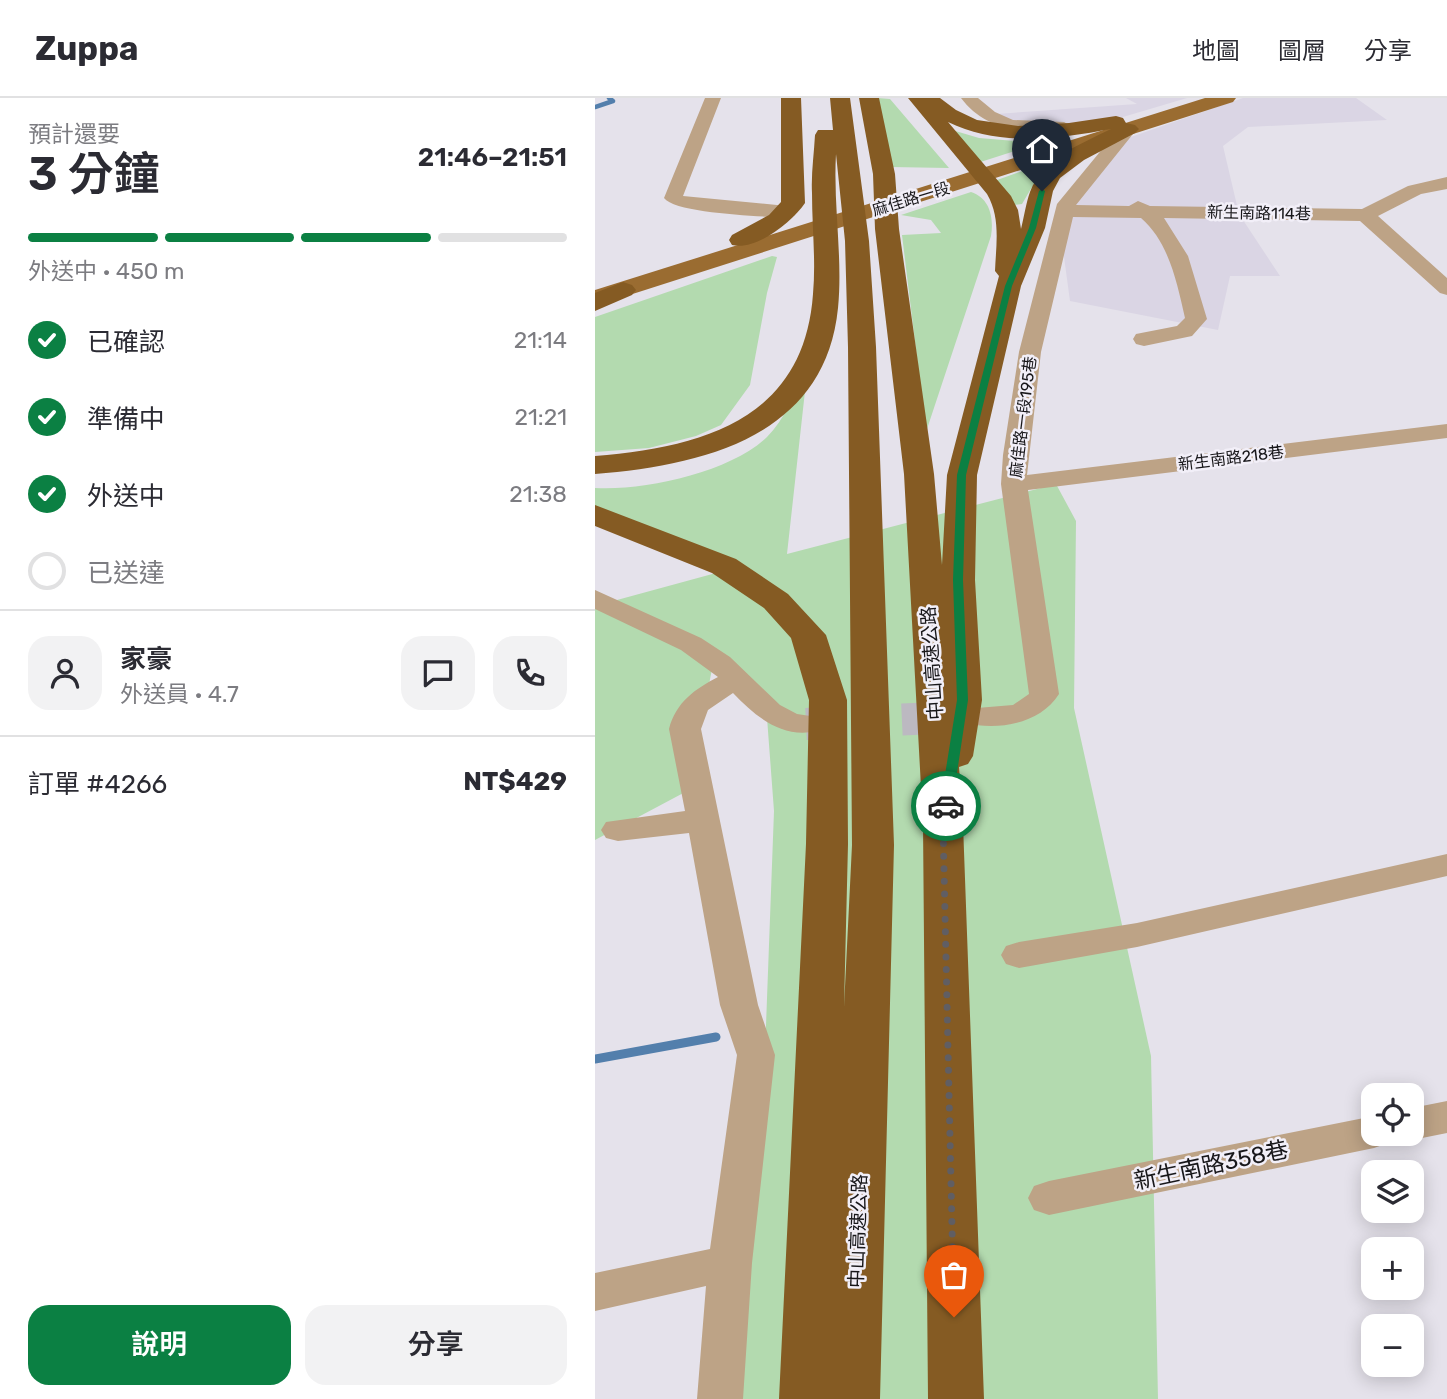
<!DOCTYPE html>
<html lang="zh-TW">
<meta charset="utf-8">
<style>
body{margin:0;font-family:Rubik,"Noto Sans TC",sans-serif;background:#f2f2f3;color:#2b2b33;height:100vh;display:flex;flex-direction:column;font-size:26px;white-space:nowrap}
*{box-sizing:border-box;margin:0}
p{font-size:23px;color:#7c7c81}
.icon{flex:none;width:38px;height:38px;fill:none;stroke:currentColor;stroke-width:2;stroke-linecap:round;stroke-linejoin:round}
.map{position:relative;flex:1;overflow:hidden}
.panel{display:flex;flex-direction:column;background:#fff;width:595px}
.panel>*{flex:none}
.buttons{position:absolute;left:766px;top:985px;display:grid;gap:14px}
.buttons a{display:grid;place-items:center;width:63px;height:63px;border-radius:14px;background:#fff;box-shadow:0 4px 18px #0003;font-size:35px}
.pin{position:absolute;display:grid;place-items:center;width:60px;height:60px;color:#fff;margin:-72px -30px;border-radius:50% 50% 50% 0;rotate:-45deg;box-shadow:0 0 7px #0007}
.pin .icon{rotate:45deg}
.courier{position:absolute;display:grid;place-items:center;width:70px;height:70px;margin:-35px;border:5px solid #0b8043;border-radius:50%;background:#fff;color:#222;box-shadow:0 2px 9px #0007}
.headline em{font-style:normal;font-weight:600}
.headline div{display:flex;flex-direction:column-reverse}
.headline{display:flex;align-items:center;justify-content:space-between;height:119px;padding:0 28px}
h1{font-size:46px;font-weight:600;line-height:52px}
.bar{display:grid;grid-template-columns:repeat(4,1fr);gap:10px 7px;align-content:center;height:84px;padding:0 28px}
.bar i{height:9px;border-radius:5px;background:#e1e1e2}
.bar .active{background:#0b8043}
.bar p{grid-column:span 4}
.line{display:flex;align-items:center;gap:18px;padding:0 28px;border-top:2px solid #e1e1e2}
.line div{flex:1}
.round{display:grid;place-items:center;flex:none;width:74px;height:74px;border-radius:21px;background:#f2f2f3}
ol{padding:0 28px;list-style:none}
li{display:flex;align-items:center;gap:21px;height:77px}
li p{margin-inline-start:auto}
li .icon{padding:7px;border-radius:50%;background:#0b8043;color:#fff;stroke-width:4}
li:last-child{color:#7c7c81}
li i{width:38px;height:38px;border:4px solid #e1e1e2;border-radius:50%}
.button{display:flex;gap:14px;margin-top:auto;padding:14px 28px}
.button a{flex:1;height:80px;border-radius:21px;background:#0b8043;color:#fff;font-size:28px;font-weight:600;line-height:80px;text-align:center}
.button a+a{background:#f2f2f3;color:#2b2b33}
header{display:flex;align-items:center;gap:42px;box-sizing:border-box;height:98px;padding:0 35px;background:#fff;border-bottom:2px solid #e1e1e2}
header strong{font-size:33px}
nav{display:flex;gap:38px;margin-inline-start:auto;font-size:24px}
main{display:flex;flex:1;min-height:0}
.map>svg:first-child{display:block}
</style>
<header>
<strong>Zuppa</strong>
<nav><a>地圖</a><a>圖層</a><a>分享</a></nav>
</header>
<main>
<section class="panel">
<div class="headline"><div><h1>3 分鐘</h1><p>預計還要</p></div><em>21:46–21:51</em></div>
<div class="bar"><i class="active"></i><i class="active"></i><i class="active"></i><i></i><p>外送中 · 450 m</p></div>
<ol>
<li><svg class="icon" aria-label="check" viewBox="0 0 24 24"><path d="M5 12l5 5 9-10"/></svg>已確認<p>21:14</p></li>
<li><svg class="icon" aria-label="check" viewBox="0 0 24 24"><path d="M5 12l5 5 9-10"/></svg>準備中<p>21:21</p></li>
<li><svg class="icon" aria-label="check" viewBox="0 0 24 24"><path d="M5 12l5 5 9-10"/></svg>外送中<p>21:38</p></li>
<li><i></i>已送達</li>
</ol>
<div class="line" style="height:126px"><a class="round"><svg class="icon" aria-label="person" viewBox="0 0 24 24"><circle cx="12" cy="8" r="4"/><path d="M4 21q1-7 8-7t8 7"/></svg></a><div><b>家豪</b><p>外送員 · 4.7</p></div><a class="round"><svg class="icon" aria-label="chat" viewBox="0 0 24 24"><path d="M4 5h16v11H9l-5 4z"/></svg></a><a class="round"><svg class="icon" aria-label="phone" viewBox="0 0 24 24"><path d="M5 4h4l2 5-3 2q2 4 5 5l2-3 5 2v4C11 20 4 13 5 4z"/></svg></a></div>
<div class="line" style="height:91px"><div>訂單 #4266</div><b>NT$429</b></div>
<div class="button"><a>說明</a><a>分享</a></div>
</section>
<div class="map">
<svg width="852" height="1301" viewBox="0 0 852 1301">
<rect width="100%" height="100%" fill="#e5e2eb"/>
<!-- built -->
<path fill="#dad5e4" d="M531 0H592L511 24 466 31 387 17 542 6Z
M648 0H761L792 22 653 29 628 48 644 116 685 178H635L623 232 475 203 464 122 530 41Z"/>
<!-- green -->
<path fill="#b3daaf" d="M283 0 295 1 354 70 296 69Z
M357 32 384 40 445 45 373 68Z
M460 61 455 70 444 77 427 106 418 107 391 86Z
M376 94C395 100 399 120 396 138L331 334 307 137 346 135 336 122 306 117Z
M177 158 182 159 172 195 155 287 126 327 101 338 54 350 0 354V219Z
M212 275 192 456 461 386 481 423 479 610 556 958 563 1301H144L170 954 179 713 170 593 120 555 94 692 0 742V508L132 472 0 416V390C50 393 136 374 172 339 189 322 200 295 212 275Z"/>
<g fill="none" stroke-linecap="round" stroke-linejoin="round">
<!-- stream-far1 -->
<path stroke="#537fac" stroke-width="4.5" d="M0 9 18 3 14 0"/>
<!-- stream -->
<path stroke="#537fac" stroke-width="9" d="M0 961 121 939"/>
<!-- minor-tunnel -->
<path stroke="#bcb9c1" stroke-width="32" stroke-dasharray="32 16" stroke-linecap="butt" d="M211 626 363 619"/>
<!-- minor -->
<path fill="#bda386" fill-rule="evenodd" d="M110 0H126L88 98 192 108 199 110 202 114 199 118 192 120C168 118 81 116 69 100Z
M366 0H383L400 14 418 22 469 24 478 29C471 36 461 34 451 34 418 34 387 28 366 0Z
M533 26 542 31 481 107 534 108 543 103 555 108 767 111 813 88 852 79V91L826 96 783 118 852 180V197L845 195 765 123 569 120 593 158 612 221 597 238 549 248 541 246 538 241 541 236 582 228 590 220C582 185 574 144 546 120L478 119 446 254 432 377 852 326V340L433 392 464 596C445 626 403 633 370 625L366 618 370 611 418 607 434 596 406 386 408 357 424 254 462 106 527 27Z
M0 492 106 540 135 559 185 607 202 616 222 619 226 626 222 633C187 641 161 619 138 595L113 612 106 631 163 907 180 957 157 1165 148 1301H102L111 1188 0 1213V1175L115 1151 142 957 125 907 94 735 23 743 11 740 6 732 11 724 90 713 74 631C81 604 100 591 123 579L86 552 0 511Z
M852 756V778L542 849 424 870 411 866 406 857 411 848 424 844 542 825Z
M852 1003V1035L817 1042 803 1037 817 1036V1010Z
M779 1018V1036H798L793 1045 779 1050 454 1117 439 1112 433 1100 439 1088 454 1083Z"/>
<!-- major -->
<path fill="#9a6c31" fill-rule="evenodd" d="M610 0H641L638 4 0 208V192Z"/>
<!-- highway -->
<path fill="#855b23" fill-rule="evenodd" d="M186 0H206L210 105C197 124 161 153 137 147L134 142 137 137 174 117 186 104Z
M235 0H255L274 143 281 249 299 747 285 1301H184L211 746 214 602 196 540 169 510 117 475 0 428V407L141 461 193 496 231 537 252 602 253 746 249 909 257 747 253 249 250 143 241 56C238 108 248 159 243 210 230 339 108 367 0 376V358C107 349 209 322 218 196 221 163 217 129 217 95 216 76 219 56 220 37L223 32H238Z
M264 0H284L300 76 304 131 339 376 347 467 352 377 404 178 400 173C401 147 406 120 392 96L313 0H345L361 12 382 22 423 28 474 25 521 18 528 20 531 25 540 27 544 31 540 35 489 62 465 80 458 93 450 130 426 188 382 377 380 482 387 602 378 658 373 666 364 669 368 726 389 1301H333L328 726 309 376 280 131 278 76ZM353 24C404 49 462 41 516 31 486 46 448 60 435 94 431 105 429 119 426 131L423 112 416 98Z
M28 184 37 187 41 192 37 197 0 213V195Z"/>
</g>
<!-- route -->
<path fill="#0b8043" d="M447 91 450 93 441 130 417 188 371 377 368 482 373 602 357 708 351 711 345 708 362 602 358 482 362 377 410 188 434 130 444 93Z"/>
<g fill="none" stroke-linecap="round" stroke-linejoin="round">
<!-- done -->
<path stroke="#605e63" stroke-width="7" stroke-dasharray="0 12.6" d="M351 708 348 726 359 1219"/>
</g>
<g text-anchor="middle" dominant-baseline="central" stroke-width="5" stroke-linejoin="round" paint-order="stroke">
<!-- far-street labels -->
<g font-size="16" fill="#18171a" stroke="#f2eff8">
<text transform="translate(316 101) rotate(-17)">麻佳路一段</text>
<text transform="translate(664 115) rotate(1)">新生南路114巷</text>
<text transform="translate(428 319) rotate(-83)">麻佳路一段195巷</text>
<text transform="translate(636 360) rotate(-7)">新生南路218巷</text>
</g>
<!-- street labels -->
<g font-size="19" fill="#18171a" stroke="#f2eff8">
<text transform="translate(337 565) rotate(-94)">中山高速公路</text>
<text transform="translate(263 1133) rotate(-88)">中山高速公路</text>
</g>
<!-- near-street labels -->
<g font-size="23" fill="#18171a" stroke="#f2eff8">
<text transform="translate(616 1067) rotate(-12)">新生南路358巷</text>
</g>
</g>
</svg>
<div class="buttons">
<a><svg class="icon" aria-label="locate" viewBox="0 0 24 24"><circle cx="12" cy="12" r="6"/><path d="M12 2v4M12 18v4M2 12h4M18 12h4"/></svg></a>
<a><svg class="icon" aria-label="layers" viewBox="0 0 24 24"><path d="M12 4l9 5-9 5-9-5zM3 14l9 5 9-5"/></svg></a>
<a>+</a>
<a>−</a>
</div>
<div class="pin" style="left:359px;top:1219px;background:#ea580c"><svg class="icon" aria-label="bag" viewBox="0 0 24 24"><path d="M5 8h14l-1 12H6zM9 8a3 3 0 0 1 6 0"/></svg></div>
<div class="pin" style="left:447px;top:93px;background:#1f2937"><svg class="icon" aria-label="home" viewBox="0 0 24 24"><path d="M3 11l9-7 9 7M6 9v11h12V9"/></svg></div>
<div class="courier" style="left:351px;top:708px"><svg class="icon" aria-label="car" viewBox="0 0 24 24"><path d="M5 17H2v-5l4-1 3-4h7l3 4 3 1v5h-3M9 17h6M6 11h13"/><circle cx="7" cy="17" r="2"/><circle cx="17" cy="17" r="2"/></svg></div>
</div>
</main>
